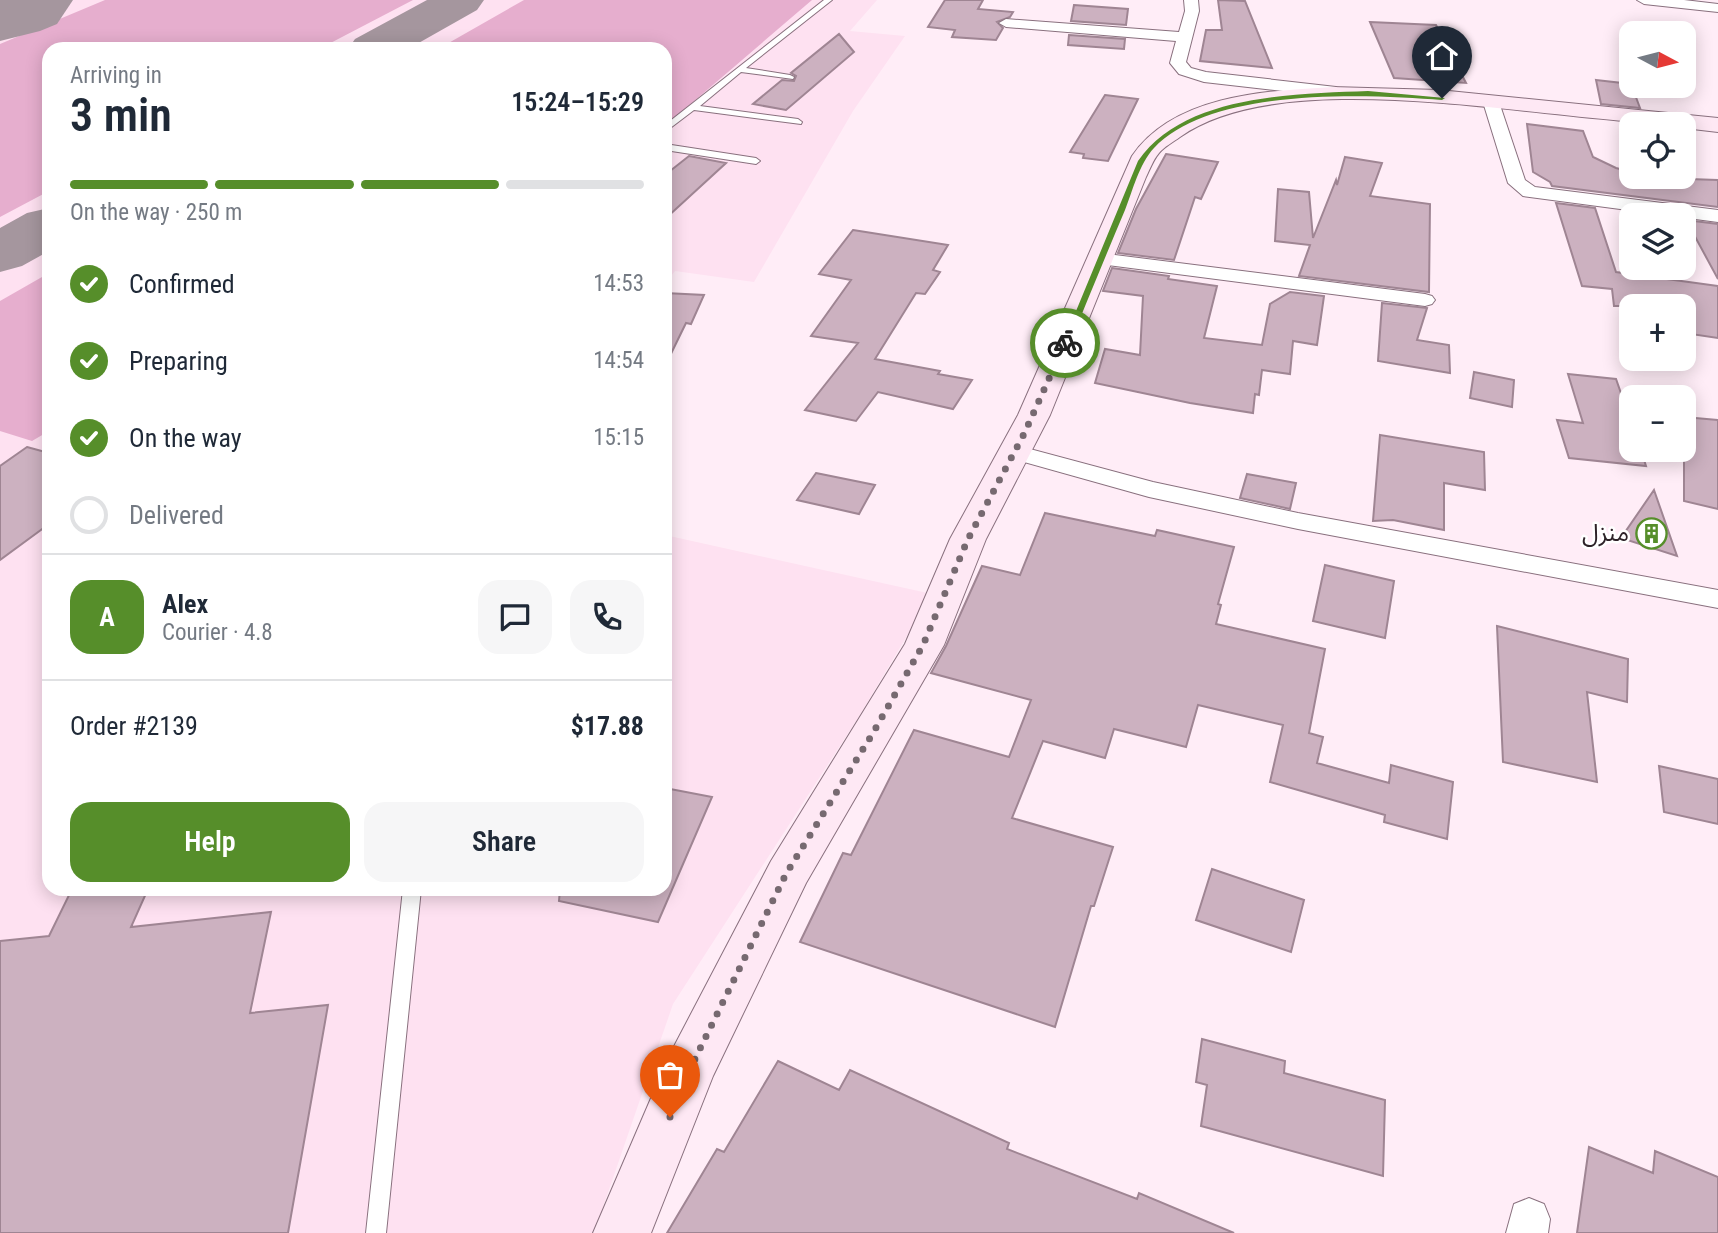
<!DOCTYPE html>
<meta charset="utf-8">
<style>
body{margin:0;font-family:"Roboto Condensed","Noto Sans Arabic",sans-serif;background:#f6f6f7;color:#1f2937;height:100vh;display:flex;flex-direction:column;font-size:26px;white-space:nowrap}
*{box-sizing:border-box;margin:0}
p{font-size:23px;color:#747a83}
.icon{flex:none;width:38px;height:38px;fill:none;stroke:currentColor;stroke-width:2;stroke-linecap:round;stroke-linejoin:round}
.map{position:relative;flex:1;overflow:hidden}
.drawer{position:absolute;left:42px;top:42px;width:630px;height:854px;display:flex;flex-direction:column;background:#fff;border-radius:21px;box-shadow:0 4px 18px #0003}
.drawer>*{flex:none}
.needle{width:46px;rotate:97deg}
.controls{position:absolute;left:1619px;top:21px;display:grid;gap:14px}
.controls a{display:grid;place-items:center;width:77px;height:77px;border-radius:14px;background:#fff;box-shadow:0 4px 18px #0003;font-size:35px}
.pin{position:absolute;display:grid;place-items:center;width:60px;height:60px;color:#fff;margin:-72px -30px;border-radius:50% 50% 50% 0;rotate:-45deg;box-shadow:0 0 7px #0007}
.pin .icon{rotate:45deg}
.courier{position:absolute;display:grid;place-items:center;width:70px;height:70px;margin:-35px;border:5px solid #568e2a;border-radius:50%;background:#fff;color:#222;box-shadow:0 2px 9px #0007}
.head em{font-style:normal;font-weight:600}
.head div{display:flex;flex-direction:column-reverse}
.head{display:flex;align-items:center;justify-content:space-between;height:119px;padding:0 28px}
h1{font-size:46px;font-weight:600;line-height:52px}
.bar{display:grid;grid-template-columns:repeat(4,1fr);gap:10px 7px;align-content:center;height:84px;padding:0 28px}
.bar i{height:9px;border-radius:5px;background:#e0e1e3}
.bar .active{background:#568e2a}
.bar p{grid-column:span 4}
.line{display:flex;align-items:center;gap:18px;padding:0 28px;border-top:2px solid #e0e1e3}
.line div{flex:1}
.round{display:grid;place-items:center;flex:none;width:74px;height:74px;border-radius:21px;background:#f6f6f7}
ol{padding:0 28px;list-style:none}
li{display:flex;align-items:center;gap:21px;height:77px}
li p{margin-inline-start:auto}
li .icon{padding:7px;border-radius:50%;background:#568e2a;color:#fff;stroke-width:4}
li:last-child{color:#747a83}
li i{width:38px;height:38px;border:4px solid #e0e1e3;border-radius:50%}
.primary-button{display:flex;gap:14px;margin-top:auto;padding:14px 28px}
.primary-button a{flex:1;height:80px;border-radius:21px;background:#568e2a;color:#fff;font-size:28px;font-weight:600;line-height:80px;text-align:center}
.primary-button a+a{background:#f6f6f7;color:#1f2937}
.map>svg:first-child{display:block}
</style>
<div class="map">
<svg width="1718" height="1233" viewBox="0 0 1718 1233">
<rect width="100%" height="100%" fill="#ffedf7"/>
<!-- built -->
<path fill="#fee1f1" d="M0 0H877L850 31 905 36 853 111 754 282 675 271 665 284V49H49V889H665V535L932 594 858 718 673 1004 594 1233H0Z"/>
<!-- green -->
<path fill="#e6aece" d="M105 0H413L319 49H49V191L0 217V44Z
M524 0H812L665 126V49H438Z
M49 273V431L32 441 0 431V301Z"/>
<g fill="none" stroke-linecap="round" stroke-linejoin="round">
<!-- taxiway -->
<path fill="#a5969e" fill-rule="evenodd" d="M427 0H484L477 10 408 49H348L355 39Z
M49 208V251L22 266 0 272V228L27 213Z"/>
<!-- runway -->
<path fill="#a5969e" fill-rule="evenodd" d="M0 0H73L57 24 40 31 0 41Z"/>
</g>
<!-- building -->
<path fill="#ccb1c0" stroke="#9f8593" stroke-width="2" d="M945 0H983L978 9 1013 12 1010 17 997 22 1003 28 996 40 952 37 955 30 928 27Z
M1218 0 1245 1 1272 68 1200 61 1206 30H1222Z
M1074 5 1128 9 1126 25 1071 21Z
M1370 22 1436 25 1466 83 1394 78Z
M839 34 854 52 786 110 753 104 782 80 794 81 796 76 791 73Z
M1069 35 1125 39 1124 49 1068 45Z
M1596 80 1631 84 1640 108 1601 104Z
M1105 95 1138 99 1108 161 1083 158 1084 154 1070 152Z
M1527 124 1583 131 1593 157 1616 168 1631 172V177L1718 180V207L1552 186 1550 182 1533 172Z
M1166 154 1218 162 1201 199 1195 197 1174 260 1118 253 1136 209Z
M689 156 726 163 665 219V175Z
M1345 157 1382 163 1370 196 1430 204 1429 292 1299 276 1310 245 1275 241 1278 189 1309 192 1313 238 1336 180 1337 185Z
M1556 203 1595 208 1616 272 1718 286V338L1684 333V306H1614L1612 289 1582 286Z
M1686 220 1718 224V279Z
M853 230 948 245 933 270 940 272 925 294 916 293 875 359 940 371 938 374 972 380 953 409 878 392 856 421 805 410 858 343 811 336 851 280 819 274Z
M1112 268 1169 276 1168 279 1217 286 1204 338 1262 345 1270 304 1290 292 1324 296 1317 345 1293 341 1290 374 1262 370 1259 395 1255 394 1253 413 1190 403 1095 383 1105 349 1140 355 1143 296 1103 291Z
M665 293 704 295 691 324 686 323 665 366Z
M1382 303 1427 308 1417 340 1449 345 1450 373 1378 361Z
M1474 372 1514 380 1512 407 1470 398Z
M1568 374 1616 379 1631 422V450H1641L1646 466 1569 458 1557 420 1583 423Z
M1684 417 1718 420V509L1684 501Z
M1380 435 1484 452 1485 490 1444 483V530L1393 520 1373 521Z
M27 447 49 453V524L0 560V466Z
M816 473 875 485 859 514 797 500Z
M1247 474 1296 483 1290 509 1240 498Z
M1654 490 1677 556 1621 538Z
M1045 513 1155 536 1157 530 1234 547 1218 604 1221 605 1216 624 1325 649 1309 733 1323 737 1317 763 1389 783 1391 765 1453 782 1447 839 1384 822 1385 815 1270 782 1283 725 1198 705 1186 747 1114 729 1105 758 1043 741 1012 818 1113 847 1094 906H1091L1055 1027 800 942 843 853 851 855 914 730 1009 757 1031 700 931 673 946 646 982 566 1020 575Z
M1325 565 1394 581 1385 638 1313 621Z
M1497 626 1628 659 1627 702 1587 692 1597 782 1503 762Z
M1659 766 1718 779V824L1664 812Z
M665 788 712 797 658 922 559 901 560 889H665Z
M1212 869 1304 900 1291 952 1196 920Z
M72 889H148L131 927 271 912 250 1013 328 1005 288 1233H0V941L49 936Z
M1202 1039 1285 1061 1284 1073 1385 1100 1383 1176 1201 1126 1207 1085 1196 1082Z
M778 1061 839 1090 850 1070 1009 1143 1007 1149 1137 1199 1139 1193 1234 1233H667L717 1149 724 1152Z
M1589 1147 1653 1173 1655 1151 1718 1177V1233H1577Z"/>
<g fill="none" stroke-linecap="round" stroke-linejoin="round">
<defs>
<path id="lane" d="M824 0H832L746 68 790 75 794 77 793 79 741 72 700 106 798 119 802 122 801 124 694 110 665 132V125Z
M665 144 756 158 760 161 756 164 665 150Z
M403 889H421L386 1233H366Z"/>
<path id="street" d="M1184 0H1198L1199 11 1186 62 1191 68 1206 72 1336 87 1344 92 1336 97 1204 82 1179 74 1170 63 1176 41 1006 27 999 23 1006 19 1179 32 1185 11Z
M1637 0H1684L1718 4V12L1644 4Z
M1491 97 1499 102 1525 180 1535 187 1718 210V222L1523 196 1508 183 1483 102Z
M1099 253 1425 294 1432 296 1435 300 1432 304 1425 306 1092 263 1089 259 1092 255Z
M1015 445 1153 482 1298 513 1718 590V608L1298 529 1149 497 1006 457 1003 452 1006 447Z
M1529 1198 1544 1204 1550 1219 1548 1233H1506L1514 1204Z"/>
<path id="secondary" d="M1332 87 1439 90 1718 118V132L1684 128V124C1552 124 1288 60 1180 137 1173 142 1164 147 1159 153 1153 160 1150 169 1146 177L1050 415 986 539 944 645 806 883 713 1076 651 1233H593L670 1054 771 861 905 644 950 539 1018 415 1132 156C1174 95 1265 91 1332 87Z"/>
</defs>
<!-- lane casing -->
<use href="#lane" stroke="#89707e" stroke-width="2"/>
<!-- street casing -->
<use href="#street" stroke="#89707e" stroke-width="2"/>
<!-- secondary casing -->
<use href="#secondary" stroke="#89707e" stroke-width="2"/>
<!-- lane -->
<use href="#lane" fill="#fff" fill-rule="evenodd"/>
<!-- street -->
<use href="#street" fill="#fff" fill-rule="evenodd"/>
<!-- secondary -->
<use href="#secondary" fill="#fee8f4" fill-rule="evenodd"/>
</g>
<!-- route -->
<path fill="#568e2a" d="M1368 91 1445 98 1442 100C1366 94 1211 87 1154 148 1139 164 1133 190 1125 210 1106 255 1088 299 1070 343L1062 345 1138 161C1184 94 1295 94 1368 91Z"/>
<g fill="none" stroke-linecap="round" stroke-linejoin="round">
<!-- done -->
<path stroke="#766970" stroke-width="7" stroke-dasharray="0 12.6" d="M670 1117 689 1071 786 874 873 733 923 645 968 539 1024 434 1065 343"/>
</g>
<!-- icons -->
<defs>
<symbol id="building-ring" viewBox="-11 -11 22 22"><circle r="9.5" fill="#fff" stroke="#568e2a" stroke-width="1.5"/><path d="M-4-6H4V6H1V3H-1V6H-4ZM-2.5-4.3h1.7v1.8h-1.7ZM.8-4.3h1.7v1.8H.8ZM-2.5-1h1.7V.8h-1.7ZM.8-1h1.7V.8H.8Z" fill="#568e2a"/></symbol>
</defs>
<g fill-rule="evenodd">
<use href="#building-ring" x="1634" y="516" width="35" height="35"/>
</g>
<g text-anchor="middle" dominant-baseline="central" stroke-width="5" stroke-linejoin="round" paint-order="stroke">
<!-- poi labels -->
<g font-size="24" fill="#2d2228" stroke="#fff" text-anchor="end">
<text x="1629" y="533">منزل</text>
</g>
</g>
</svg>
<div class="controls">
<a><svg class="needle" viewBox="-14 -14 28 28"><path d="M0-13l5 13h-10z" fill="#e53935"/><path d="M0 13l5-13h-10z" fill="#747a83"/></svg></a>
<a><svg class="icon" aria-label="locate" viewBox="0 0 24 24"><circle cx="12" cy="12" r="6"/><path d="M12 2v4M12 18v4M2 12h4M18 12h4"/></svg></a>
<a><svg class="icon" aria-label="layers" viewBox="0 0 24 24"><path d="M12 4l9 5-9 5-9-5zM3 14l9 5 9-5"/></svg></a>
<a>+</a>
<a>−</a>
</div>
<div class="pin" style="left:670px;top:1117px;background:#ea580c"><svg class="icon" aria-label="bag" viewBox="0 0 24 24"><path d="M5 8h14l-1 12H6zM9 8a3 3 0 0 1 6 0"/></svg></div>
<div class="pin" style="left:1442px;top:98px;background:#1f2937"><svg class="icon" aria-label="home" viewBox="0 0 24 24"><path d="M3 11l9-7 9 7M6 9v11h12V9"/></svg></div>
<div class="courier" style="left:1065px;top:343px"><svg class="icon" aria-label="bike" viewBox="0 0 24 24"><circle cx="6" cy="16" r="4"/><circle cx="18" cy="16" r="4"/><path d="M6 16l4-8h5l3 8M10 8l3 8H6M13 5h3"/></svg></div>
<section class="drawer">
<div class="head"><div><h1>3 min</h1><p>Arriving in</p></div><em>15:24–15:29</em></div>
<div class="bar"><i class="active"></i><i class="active"></i><i class="active"></i><i></i><p>On the way · 250 m</p></div>
<ol>
<li><svg class="icon" aria-label="check" viewBox="0 0 24 24"><path d="M5 12l5 5 9-10"/></svg>Confirmed<p>14:53</p></li>
<li><svg class="icon" aria-label="check" viewBox="0 0 24 24"><path d="M5 12l5 5 9-10"/></svg>Preparing<p>14:54</p></li>
<li><svg class="icon" aria-label="check" viewBox="0 0 24 24"><path d="M5 12l5 5 9-10"/></svg>On the way<p>15:15</p></li>
<li><i></i>Delivered</li>
</ol>
<div class="line" style="height:126px"><b class="round" style="background:#568e2a;color:#fff">A</b><div><b>Alex</b><p>Courier · 4.8</p></div><a class="round"><svg class="icon" aria-label="chat" viewBox="0 0 24 24"><path d="M4 5h16v11H9l-5 4z"/></svg></a><a class="round"><svg class="icon" aria-label="phone" viewBox="0 0 24 24"><path d="M5 4h4l2 5-3 2q2 4 5 5l2-3 5 2v4C11 20 4 13 5 4z"/></svg></a></div>
<div class="line" style="height:91px"><div>Order #2139</div><b>$17.88</b></div>
<div class="primary-button"><a>Help</a><a>Share</a></div>
</section>
</div>
